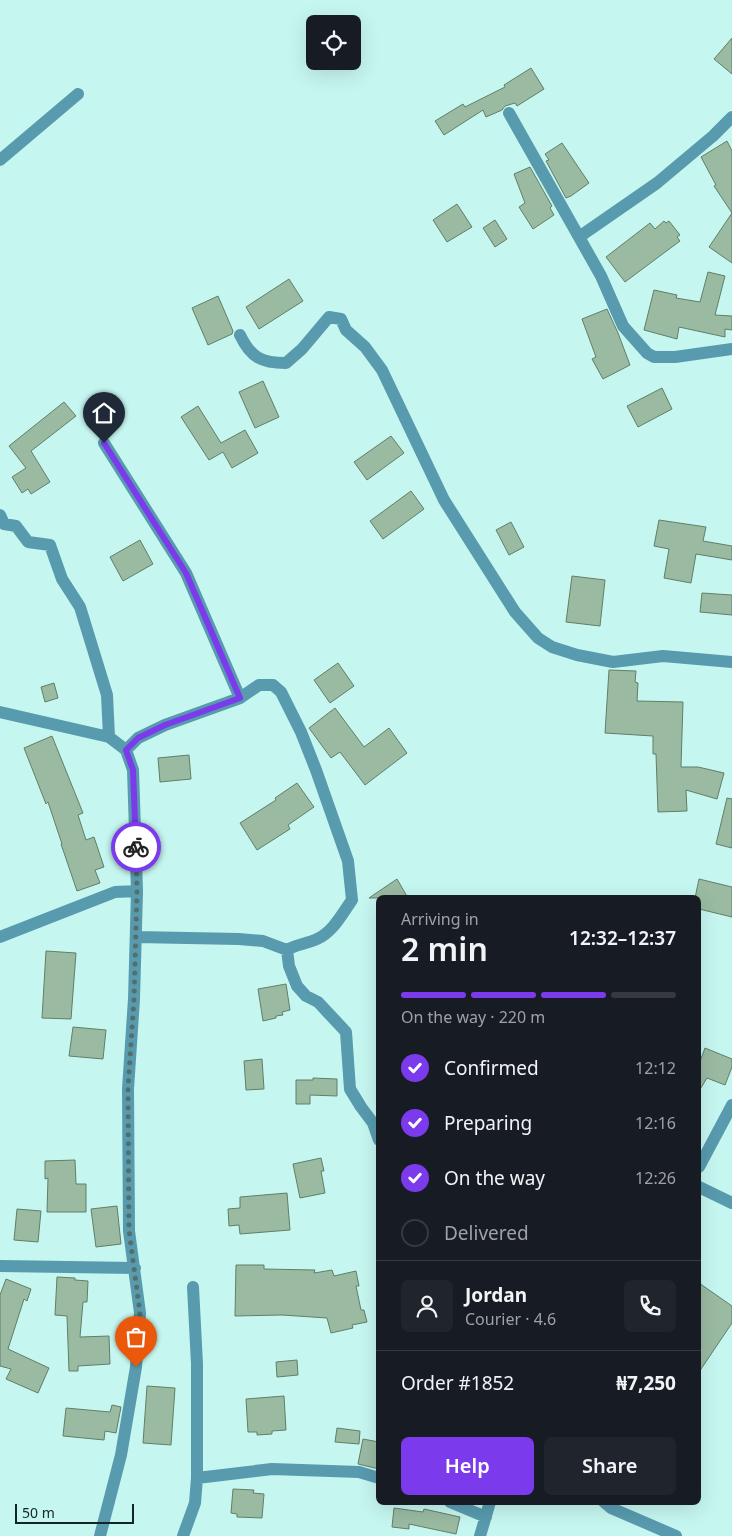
<!DOCTYPE html>
<meta charset="utf-8">
<style>
body{margin:0;font-family:"Noto Sans",sans-serif;background:#20242c;color:#f1f3f6;height:100vh;display:flex;flex-direction:column;font-size:19px;white-space:nowrap}
*{box-sizing:border-box;margin:0}
p{font-size:16px;color:#9ea1a6}
.icon{flex:none;width:28px;height:28px;fill:none;stroke:currentColor;stroke-width:2;stroke-linecap:round;stroke-linejoin:round}
.map{position:relative;flex:1;overflow:hidden}
.drawer{position:absolute;left:376px;top:895px;width:325px;height:610px;display:flex;flex-direction:column;background:#171b24;border-radius:8px;box-shadow:0 5px 20px #0002}
.drawer>*{flex:none}
.controls{position:absolute;left:306px;top:15px;display:grid;gap:10px}
.controls a{display:grid;place-items:center;width:55px;height:55px;border-radius:8px;background:#171b24;box-shadow:0 5px 20px #0002;font-size:25px}
.scale{position:absolute;left:15px;bottom:12px;width:119px;box-sizing:border-box;padding-left:5px;border:2px solid #132624;border-top:0;font-size:14px;line-height:18px;white-space:nowrap;color:#132624;-webkit-text-stroke:4px #c6f6f0;paint-order:stroke}
.pin{position:absolute;display:grid;place-items:center;width:42px;height:42px;color:#fff;margin:-51px -21px;border-radius:50% 50% 50% 0;rotate:-45deg;box-shadow:0 0 5px #0007}
.pin .icon{rotate:45deg}
.courier{position:absolute;display:grid;place-items:center;width:50px;height:50px;margin:-25px;border:4px solid #7c3aed;border-radius:50%;background:#fff;color:#222;box-shadow:0 1px 6px #0007}
.summary em{font-style:normal;font-weight:600}
.summary div{display:flex;flex-direction:column-reverse}
.summary{display:flex;align-items:center;justify-content:space-between;height:85px;padding:0 25px}
h1{font-size:32px;font-weight:600;line-height:38px}
.bar{display:grid;grid-template-columns:repeat(4,1fr);gap:8px 5px;align-content:center;height:60px;padding:0 25px}
.bar i{height:6px;border-radius:4px;background:#363941}
.bar .current{background:#7c3aed}
.bar p{grid-column:span 4}
.line{display:flex;align-items:center;gap:12px;padding:0 25px;border-top:1px solid #363941}
.line div{flex:1}
.round{display:grid;place-items:center;flex:none;width:52px;height:52px;border-radius:8px;background:#20242c}
ol{padding:0 25px;list-style:none}
li{display:flex;align-items:center;gap:15px;height:55px}
li p{margin-inline-start:auto}
li .icon{padding:5px;border-radius:50%;background:#7c3aed;color:#fff;stroke-width:4}
li:last-child{color:#9ea1a6}
li i{width:28px;height:28px;border:2px solid #363941;border-radius:50%}
.cta{display:flex;gap:10px;margin-top:auto;padding:10px 25px}
.cta a{flex:1;height:58px;border-radius:8px;background:#7c3aed;color:#fff;font-size:20px;font-weight:600;line-height:58px;text-align:center}
.cta a+a{background:#20242c;color:#f1f3f6}
.map>svg:first-child{display:block}
</style>
<div class="map">
<svg width="732" height="1536" viewBox="0 0 732 1536">
<rect width="100%" height="100%" fill="#c6f6f0"/>
<!-- building -->
<path fill="#9abaa2" stroke="#607f68" d="M732 38V74L714 59Z
M531 68 544 89 517 106 515 103 505 106 502 110 486 117 483 110 444 135 435 121 463 104 465 107 505 87 504 85Z
M727 141 732 151V263L709 247 732 213 714 186 716 185 701 157Z
M562 143 589 183 571 196 566 198 546 161 549 160 545 154Z
M530 167 552 206 550 208 554 215 533 229 519 207 525 203 514 174Z
M457 204 472 227 447 242 433 220Z
M495 220 507 239 495 247 483 228Z
M664 221 666 223 669 221 680 235 677 237 680 241 625 282 606 257 650 223 655 229Z
M708 272 725 276 715 315 732 316V330L725 329V337L679 327 677 339 644 330 654 290 677 295 676 298 700 302Z
M289 279 303 301 259 329 246 307Z
M218 296 233 331 232 334 208 345 192 308Z
M607 309 618 333 630 365 603 379 592 359 596 357 582 319Z
M263 381 279 417 255 428 239 392Z
M662 388 672 409 638 427 627 406Z
M64 402 76 416 31 451 50 482 31 494 28 489 22 493 12 477 26 468 9 446Z
M198 406 221 443 245 430 258 453 232 468 223 452 209 460 181 417Z
M391 436 404 453 367 480 354 462Z
M411 491 424 509 383 539 370 521Z
M659 520 706 527 703 541 732 546V560L696 554 691 583 664 578 669 549 654 546Z
M511 522 524 547 509 555 496 530Z
M140 540 153 564 123 581 110 557Z
M572 576 605 580 600 626 566 622Z
M702 593 732 595V615L700 612Z
M338 663 354 686 330 703 314 680Z
M609 670 636 671 635 682 638 683 637 701 683 702 681 767H698L724 773 717 799 686 790 687 811 658 812 656 754H653V736L605 733Z
M54 683 58 698 45 702 41 687Z
M335 708 364 747 389 728 407 753 365 785 340 752 331 758 309 728Z
M52 736 83 813 78 815 86 840 94 837 104 867 95 870 100 883 77 891 61 844H62L48 802 46 804 24 748Z
M189 755 191 779 160 782 158 758Z
M297 783 314 807 288 825 290 829 257 850 240 823 276 800 275 798Z
M727 798 732 799V848L716 844Z
M397 879 408 898H369Z
M699 879 732 887V917L699 909V898H695Z
M46 951 76 953 71 1019 42 1018Z
M286 984 290 1010 282 1012 283 1015 276 1016V1018L263 1021 258 989Z
M73 1027 106 1030 103 1059 69 1056Z
M705 1048 732 1059V1067L725 1085 707 1078 699 1091V1064Z
M262 1059 264 1089 246 1090 244 1061Z
M313 1078 337 1079V1096L310 1095V1104H296V1080H313Z
M321 1158 324 1171H321L325 1193 300 1198 293 1164Z
M75 1160 76 1184H86V1212H47L48 1178 45 1179V1161Z
M287 1193 290 1230 240 1234 239 1225 229 1226 228 1209 240 1208V1197Z
M117 1206 121 1244 96 1247 91 1209Z
M17 1209 41 1211 38 1242 14 1240Z
M236 1265H264V1269L315 1270 314 1273 332 1270 334 1276 356 1271 359 1286H356L361 1310H364L367 1322 352 1325 353 1328 331 1333 327 1318 282 1315 235 1316Z
M57 1277 75 1278V1280L88 1281 87 1302H83L80 1337 109 1336 110 1364 78 1366V1371H69L67 1316 55 1315Z
M6 1279 31 1289 27 1301 24 1299 8 1349 49 1368 38 1393 6 1379 11 1369 0 1366V1295Z
M699 1283 732 1306V1323L699 1372Z
M297 1360 298 1375 277 1377 276 1362Z
M147 1386 175 1388 171 1445 143 1443Z
M284 1396 286 1430 272 1431V1434L257 1435V1432H248L246 1399Z
M112 1405 121 1407 116 1433 105 1431 104 1440 63 1436 66 1408 110 1412Z
M337 1428 360 1431 359 1444 335 1442Z
M363 1439 379 1442V1469L358 1464Z
M233 1489 254 1490 253 1493 264 1494 262 1518 237 1517V1514L231 1513Z
M394 1508 423 1512 424 1509 460 1517 456 1534 409 1524V1529L392 1527Z"/>
<g fill="none" stroke-linecap="round" stroke-linejoin="round">
<!-- minor -->
<path stroke="#589aae" stroke-width="12" d="M509 113 601 276 623 326 647 353 654 357H675L732 349
M0 160 78 94
M579 237 657 183 713 136 732 117
M240 335C251 358 262 363 286 363L302 349 329 317 341 319 346 330 365 347 382 370 444 500 515 612 538 638 552 647 577 655 613 662 663 656 732 662
M104 443 186 573 240 698
M0 515 4 524 16 526 28 542 50 545 62 579 80 607 107 695 109 737
M0 712 109 737 126 750 133 770 137 891 134 999 128 1089 129 1231 140 1313 136 1367 121 1455 100 1536
M126 750 138 738 165 725 240 698 259 685H273L281 692 301 732 316 770 348 861 352 900C342 914 333 932 317 939 307 944 296 944 287 950
M0 937 115 892 137 891
M136 937 239 939 263 941 287 950
M287 950 289 966 297 986 306 996 318 1002 346 1032 350 1089 361 1107 373 1123 379 1140
M699 1167 732 1105
M699 1187 732 1203
M0 1266 135 1268
M197 1478 272 1469 359 1472 379 1478
M450 1502 486 1517
M604 1502 611 1508 676 1536
M183 1536 195 1503 197 1478V1364L193 1287
M480 1536 490 1502"/>
</g>
<g fill="none" stroke-linecap="round" stroke-linejoin="round">
<!-- done -->
<path stroke="#526f6b" stroke-width="5" stroke-dasharray="0 9" d="M136 847 137 891 134 999 128 1089 129 1230 140 1313 136 1367"/>
<!-- route -->
<path stroke="#7c3aed" stroke-width="6" d="M104 443 186 573 240 698 165 725 138 738 126 750 133 770 136 847"/>
</g>
</svg>
<div class="controls">
<a><svg class="icon" aria-label="locate" viewBox="0 0 24 24"><circle cx="12" cy="12" r="6"/><path d="M12 2v4M12 18v4M2 12h4M18 12h4"/></svg></a>
</div>
<div class="scale">50 m</div>
<div class="pin" style="left:136px;top:1367px;background:#ea580c"><svg class="icon" aria-label="bag" viewBox="0 0 24 24"><path d="M5 8h14l-1 12H6zM9 8a3 3 0 0 1 6 0"/></svg></div>
<div class="pin" style="left:104px;top:443px;background:#1f2937"><svg class="icon" aria-label="home" viewBox="0 0 24 24"><path d="M3 11l9-7 9 7M6 9v11h12V9"/></svg></div>
<div class="courier" style="left:136px;top:847px"><svg class="icon" aria-label="bike" viewBox="0 0 24 24"><circle cx="6" cy="16" r="4"/><circle cx="18" cy="16" r="4"/><path d="M6 16l4-8h5l3 8M10 8l3 8H6M13 5h3"/></svg></div>
<section class="drawer">
<div class="summary"><div><h1>2 min</h1><p>Arriving in</p></div><em>12:32–12:37</em></div>
<div class="bar"><i class="current"></i><i class="current"></i><i class="current"></i><i></i><p>On the way · 220 m</p></div>
<ol>
<li><svg class="icon" aria-label="check" viewBox="0 0 24 24"><path d="M5 12l5 5 9-10"/></svg>Confirmed<p>12:12</p></li>
<li><svg class="icon" aria-label="check" viewBox="0 0 24 24"><path d="M5 12l5 5 9-10"/></svg>Preparing<p>12:16</p></li>
<li><svg class="icon" aria-label="check" viewBox="0 0 24 24"><path d="M5 12l5 5 9-10"/></svg>On the way<p>12:26</p></li>
<li><i></i>Delivered</li>
</ol>
<div class="line" style="height:90px"><a class="round"><svg class="icon" aria-label="person" viewBox="0 0 24 24"><circle cx="12" cy="8" r="4"/><path d="M4 21q1-7 8-7t8 7"/></svg></a><div><b>Jordan</b><p>Courier · 4.6</p></div><a class="round"><svg class="icon" aria-label="phone" viewBox="0 0 24 24"><path d="M5 4h4l2 5-3 2q2 4 5 5l2-3 5 2v4C11 20 4 13 5 4z"/></svg></a></div>
<div class="line" style="height:65px"><div>Order #1852</div><b>₦7,250</b></div>
<div class="cta"><a>Help</a><a>Share</a></div>
</section>
</div>
